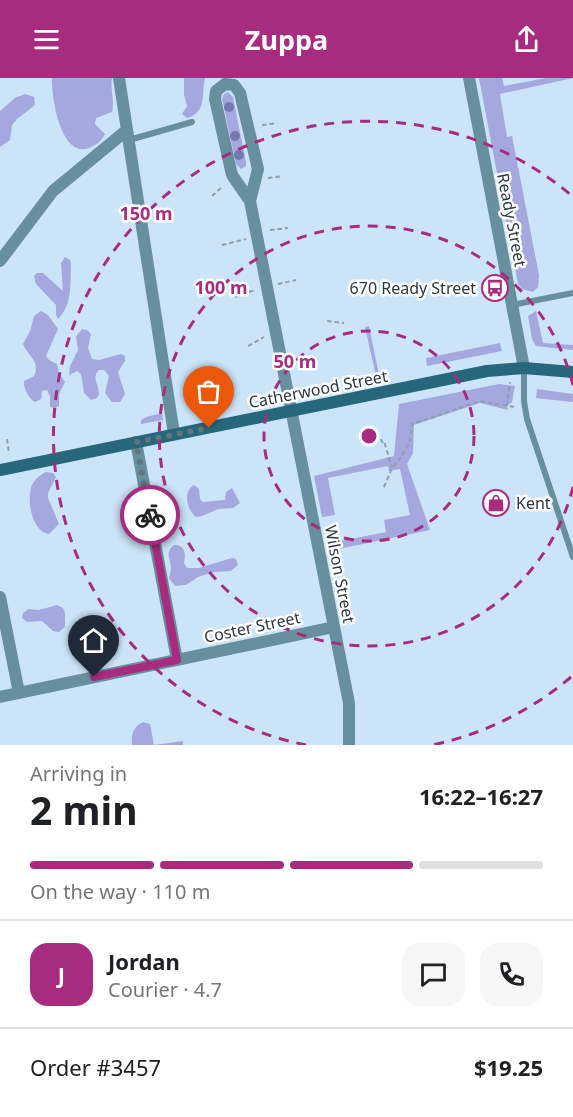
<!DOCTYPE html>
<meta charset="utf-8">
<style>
body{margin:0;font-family:"Noto Sans",sans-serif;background:#f6f6f6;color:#202124;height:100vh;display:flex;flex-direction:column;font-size:22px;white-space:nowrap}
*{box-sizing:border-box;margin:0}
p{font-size:20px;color:#757577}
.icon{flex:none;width:33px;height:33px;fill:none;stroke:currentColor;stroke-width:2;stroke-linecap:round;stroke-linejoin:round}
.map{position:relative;height:667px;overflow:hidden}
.side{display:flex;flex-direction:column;background:#fff;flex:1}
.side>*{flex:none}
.pin{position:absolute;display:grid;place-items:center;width:51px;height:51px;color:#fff;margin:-62px -26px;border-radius:50% 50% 50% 0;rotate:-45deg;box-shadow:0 0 6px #0007}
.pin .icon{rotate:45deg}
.courier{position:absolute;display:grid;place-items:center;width:60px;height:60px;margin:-30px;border:4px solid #a72c80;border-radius:50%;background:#fff;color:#222;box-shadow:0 2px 8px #0007}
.summary em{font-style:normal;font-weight:700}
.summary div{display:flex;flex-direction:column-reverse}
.summary{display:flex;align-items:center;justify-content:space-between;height:102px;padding:0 30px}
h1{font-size:39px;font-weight:700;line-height:45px}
.bar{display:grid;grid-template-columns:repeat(4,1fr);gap:9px 6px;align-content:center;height:72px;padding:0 30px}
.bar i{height:8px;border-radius:4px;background:#e0e0e0}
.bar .on{background:#a72c80}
.bar p{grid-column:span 4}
.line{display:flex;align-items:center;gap:15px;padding:0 30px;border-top:2px solid #e0e0e0}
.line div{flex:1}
.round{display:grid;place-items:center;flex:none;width:63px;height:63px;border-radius:18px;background:#f6f6f6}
header{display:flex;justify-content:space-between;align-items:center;height:78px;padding:0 30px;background:#a72c80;color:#fff;font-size:27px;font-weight:700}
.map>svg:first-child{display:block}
</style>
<header><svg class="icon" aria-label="menu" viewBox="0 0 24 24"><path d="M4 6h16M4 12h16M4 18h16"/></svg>Zuppa<svg class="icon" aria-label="share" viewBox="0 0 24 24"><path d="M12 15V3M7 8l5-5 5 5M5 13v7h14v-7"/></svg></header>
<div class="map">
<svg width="573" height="667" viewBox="0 0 573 667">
<rect width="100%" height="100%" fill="#cbe4f8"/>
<!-- green -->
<path fill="#a5a7df" d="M52 0H112C110 12 115 23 112 34L96 40 95 46 105 56C102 62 98 66 91 69 61 84 51 18 52 0Z
M184 0H205C201 15 208 34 187 40L182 36 187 28 184 17Z
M479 0H502L504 8 546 0H573L500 16 507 59 512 58 539 197 538 209 533 214 522 211 518 206Z
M228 14 233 19 246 84V88L241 91 236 86 222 21 224 16Z
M25 16 34 19 35 27 17 41 12 47 10 62 0 69V33L15 20Z
M65 179 70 182 71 185C70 205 73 226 58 241L56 237V227L36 206 34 198 37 195H43L63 213 61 185Z
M41 233 48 237 58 251 46 278 49 282 57 286 59 295 65 304 59 316V328L55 330 50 329V318L47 312 42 313 41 321 35 324C29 321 23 310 24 303L34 298C41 284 28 278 23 266L30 253 34 238Z
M536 233 543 265 573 267V272L536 268 532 261 528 238Z
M369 248 379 297 376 298 365 249Z
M82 251 87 252 91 256 88 270 92 281 99 282 121 276 125 278V283L118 294 125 316 120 324H112L105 315 109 298 104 292H99C91 300 99 306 99 316L97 320 91 322 84 315 81 296 77 293 69 297 70 288 78 272 76 259Z
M500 265 502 273 427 288 426 280Z
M499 306 515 308 512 324 507 328 508 332 480 325 414 347 413 375 407 386 430 452 329 473 325 455 338 452 341 463 386 454 384 442 410 437 400 391 389 393 388 388 328 400 335 437 322 439 314 398 394 378 399 326Z
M537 311 573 316V324L536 320Z
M162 335 163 342 141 346V342L146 339Z
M46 394 53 395 56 399 48 415V420L59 446 49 456C32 454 26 421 32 407 35 401 40 397 46 394Z
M194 407 199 411 200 421 203 424 225 422 226 414 232 410 240 425 233 430 218 431 202 438 196 439C187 432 182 414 194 407Z
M174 467C185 466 186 476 184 485L187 490H199L232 480 236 481 238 487 231 493 214 494 198 499 186 507 175 508 169 500C170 497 171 493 171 490 171 480 164 475 174 467Z
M57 527 63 530 65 535V549L59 554 53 553 42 543 27 544 22 540 23 535 28 531 39 532Z
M143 644 150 646 154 667 183 663V667H132C131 656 133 649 143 644Z"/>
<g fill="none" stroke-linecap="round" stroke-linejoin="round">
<!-- path -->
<path stroke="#8c9fad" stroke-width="2" stroke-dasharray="4.5 3" stroke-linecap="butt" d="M262 47 277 45
M268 100 283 98
M212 118 223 108
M270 152 288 150
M222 167 246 161
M278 206 296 202
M235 219 255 212
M327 243 344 245
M248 268 264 259
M507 328 510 304
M7 361 9 376
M381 361 382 364 384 363 392 390
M384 409 392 390 401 379 410 363 412 346 480 323 514 329"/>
<!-- lane -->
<path stroke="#688f9d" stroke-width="6" d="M129 62 192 44
M512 227 573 215
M524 290V323L527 341 573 479"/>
<!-- street -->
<path stroke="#688f9d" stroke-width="12" d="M119 0 174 356
M469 0 524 290
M250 123 258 91 240 15 234 7 225 6 216 13 215 21 232 97 250 123 349 625V667
M0 183 53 113 127 52
M136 364 177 582
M0 519 19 615
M0 619 334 549"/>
<!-- secondary -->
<path stroke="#26677c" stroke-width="12" d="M0 392 487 293 524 290 573 294"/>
</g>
<!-- trees -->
<g fill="#7579b0">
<circle cx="229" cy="29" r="5"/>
<circle cx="235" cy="58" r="5"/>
<circle cx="239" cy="77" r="5"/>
</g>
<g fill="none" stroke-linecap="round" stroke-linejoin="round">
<!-- done -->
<path stroke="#64747f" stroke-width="6" stroke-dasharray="0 10.8" d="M150 437 136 364 209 350"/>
<!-- route -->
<path stroke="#a72c80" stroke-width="8" d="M94 599 177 582 150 437"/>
</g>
<!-- distance rings -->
<g fill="none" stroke="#a72c80" stroke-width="3" stroke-dasharray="10 8">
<circle cx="369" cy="358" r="105"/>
<path d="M573 409A210 210 0 1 1 573 307"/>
<path d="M571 599A315 315 0 0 1 432 667M306 667A315 315 0 1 1 571 117"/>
</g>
<!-- icons -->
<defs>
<symbol id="bus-ring" viewBox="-11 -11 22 22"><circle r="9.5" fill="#fff" stroke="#a72c80" stroke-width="1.5"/><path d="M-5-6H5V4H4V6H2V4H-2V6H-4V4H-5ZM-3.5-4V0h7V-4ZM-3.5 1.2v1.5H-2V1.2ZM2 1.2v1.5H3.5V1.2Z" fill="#a72c80"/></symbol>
<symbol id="shop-ring" viewBox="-11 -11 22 22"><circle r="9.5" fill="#fff" stroke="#a72c80" stroke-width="1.5"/><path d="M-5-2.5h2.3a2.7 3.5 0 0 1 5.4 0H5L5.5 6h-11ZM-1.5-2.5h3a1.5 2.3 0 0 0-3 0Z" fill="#a72c80"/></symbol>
</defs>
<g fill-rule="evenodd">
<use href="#bus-ring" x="480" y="195" width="30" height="30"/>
<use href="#shop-ring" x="481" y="410" width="30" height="30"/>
</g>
<g text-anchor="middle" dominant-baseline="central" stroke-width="5" stroke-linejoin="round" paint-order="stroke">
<!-- street labels -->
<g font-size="16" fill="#2d373e" stroke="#fff">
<text transform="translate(512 142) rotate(79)">Ready Street</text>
<text transform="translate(318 311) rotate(-11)">Catherwood Street</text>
<text transform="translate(340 496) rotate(79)">Wilson Street</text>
<text transform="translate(252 549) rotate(-12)">Coster Street</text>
</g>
<!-- poi labels -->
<g font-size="16" fill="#2d373e" stroke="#fff" text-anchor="end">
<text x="476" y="210">670 Ready Street</text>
<text x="516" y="425" text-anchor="start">Kent</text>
</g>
</g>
<circle cx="369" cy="358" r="9" fill="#a72c80" stroke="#fff" stroke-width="3"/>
<g font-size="18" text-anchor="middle" font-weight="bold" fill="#a72c80" stroke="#fff" stroke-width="5" stroke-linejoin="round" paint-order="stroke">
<text x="146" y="142">150 m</text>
<text x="221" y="216">100 m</text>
<text x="295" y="290">50 m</text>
</g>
</svg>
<div class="pin" style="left:209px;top:350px;background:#ea580c"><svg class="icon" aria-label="bag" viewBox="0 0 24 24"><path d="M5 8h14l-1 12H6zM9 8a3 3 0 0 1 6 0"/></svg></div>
<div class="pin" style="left:94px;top:599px;background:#1f2937"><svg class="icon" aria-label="home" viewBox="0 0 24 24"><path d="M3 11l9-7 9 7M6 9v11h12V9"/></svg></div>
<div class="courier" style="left:150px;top:437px"><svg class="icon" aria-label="bike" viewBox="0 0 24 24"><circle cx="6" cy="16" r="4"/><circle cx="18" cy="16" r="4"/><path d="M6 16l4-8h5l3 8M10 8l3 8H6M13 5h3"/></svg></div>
</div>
<section class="side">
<div class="summary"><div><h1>2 min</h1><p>Arriving in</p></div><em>16:22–16:27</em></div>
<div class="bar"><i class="on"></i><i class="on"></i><i class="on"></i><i></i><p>On the way · 110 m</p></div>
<div class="line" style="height:108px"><b class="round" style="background:#a72c80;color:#fff">J</b><div><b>Jordan</b><p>Courier · 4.7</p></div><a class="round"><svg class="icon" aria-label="chat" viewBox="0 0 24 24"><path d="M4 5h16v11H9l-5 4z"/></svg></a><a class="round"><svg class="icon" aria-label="phone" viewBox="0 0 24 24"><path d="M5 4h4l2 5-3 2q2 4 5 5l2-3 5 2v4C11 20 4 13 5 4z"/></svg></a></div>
<div class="line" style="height:78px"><div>Order #3457</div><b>$19.25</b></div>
</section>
